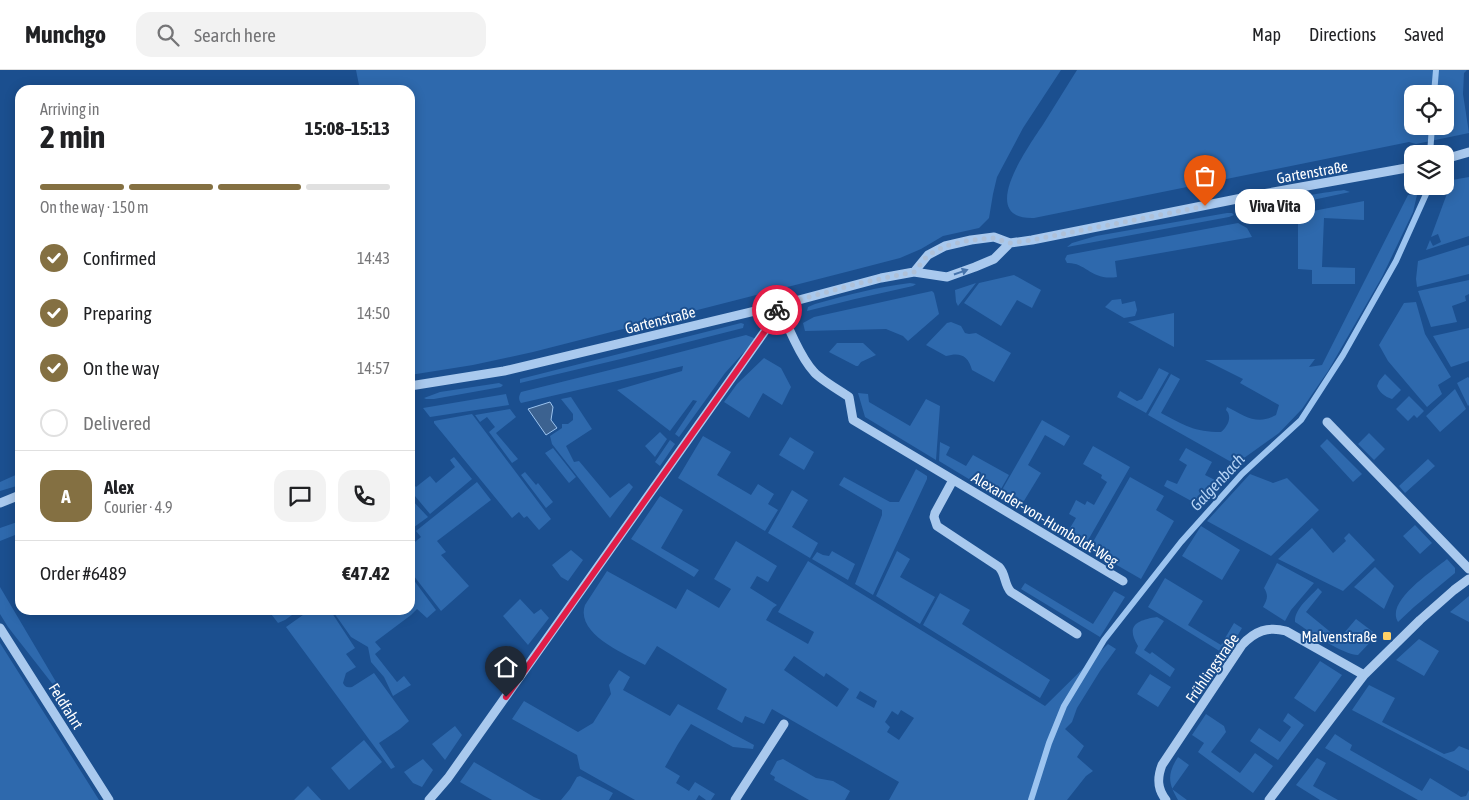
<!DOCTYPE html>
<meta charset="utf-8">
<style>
body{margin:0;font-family:"Asap Condensed",sans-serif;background:#f2f2f2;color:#202124;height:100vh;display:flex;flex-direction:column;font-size:19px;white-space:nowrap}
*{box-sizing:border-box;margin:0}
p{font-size:16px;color:#757577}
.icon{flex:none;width:28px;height:28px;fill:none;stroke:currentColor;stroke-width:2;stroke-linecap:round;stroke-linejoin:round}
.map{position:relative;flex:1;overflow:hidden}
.side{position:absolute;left:15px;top:15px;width:400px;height:530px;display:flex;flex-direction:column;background:#fff;border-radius:15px;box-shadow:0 2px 12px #0003}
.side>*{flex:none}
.buttons{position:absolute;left:1404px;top:15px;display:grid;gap:10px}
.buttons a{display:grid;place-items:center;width:50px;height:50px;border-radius:10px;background:#fff;box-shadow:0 2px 12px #0003;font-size:25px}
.pin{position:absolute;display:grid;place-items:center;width:42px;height:42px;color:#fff;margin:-51px -21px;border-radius:50% 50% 50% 0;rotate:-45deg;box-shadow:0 0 5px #0007}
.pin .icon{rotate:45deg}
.courier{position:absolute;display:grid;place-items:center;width:50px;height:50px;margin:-25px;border:4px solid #e11d48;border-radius:50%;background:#fff;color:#222;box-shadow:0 1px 6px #0007}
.bubble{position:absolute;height:35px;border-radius:15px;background:#fff;box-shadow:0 2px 12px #0003;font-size:16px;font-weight:700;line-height:35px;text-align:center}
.summary em{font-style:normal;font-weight:700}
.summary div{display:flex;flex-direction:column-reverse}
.summary{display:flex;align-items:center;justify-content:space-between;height:85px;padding:0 25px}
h1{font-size:32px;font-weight:700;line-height:38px}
.bar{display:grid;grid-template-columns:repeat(4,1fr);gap:8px 5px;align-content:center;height:60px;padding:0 25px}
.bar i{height:6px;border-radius:4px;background:#e0e0e0}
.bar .current{background:#847042}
.bar p{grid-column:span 4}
.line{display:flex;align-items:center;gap:12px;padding:0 25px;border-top:1px solid #e0e0e0}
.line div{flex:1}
.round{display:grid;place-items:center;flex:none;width:52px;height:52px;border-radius:15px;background:#f2f2f2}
ol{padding:0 25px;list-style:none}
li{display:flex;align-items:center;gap:15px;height:55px}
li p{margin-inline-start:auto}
li .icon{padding:5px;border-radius:50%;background:#847042;color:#fff;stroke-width:4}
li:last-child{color:#757577}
li i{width:28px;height:28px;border:2px solid #e0e0e0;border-radius:50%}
header{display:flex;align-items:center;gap:30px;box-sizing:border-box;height:70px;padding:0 25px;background:#fff;border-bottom:1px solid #e0e0e0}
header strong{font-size:24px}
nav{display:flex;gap:28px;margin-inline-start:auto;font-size:18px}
.search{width:350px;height:45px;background:#f2f2f2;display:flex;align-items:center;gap:12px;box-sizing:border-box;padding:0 18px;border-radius:15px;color:#757577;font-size:19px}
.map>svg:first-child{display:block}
</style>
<header>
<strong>Munchgo</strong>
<div class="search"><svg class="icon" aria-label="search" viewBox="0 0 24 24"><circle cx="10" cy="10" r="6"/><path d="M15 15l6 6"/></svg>Search here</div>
<nav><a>Map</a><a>Directions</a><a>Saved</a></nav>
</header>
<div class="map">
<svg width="1469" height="730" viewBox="0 0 1469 730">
<rect width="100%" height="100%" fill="#1b4f8f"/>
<!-- green -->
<path fill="#2e69ad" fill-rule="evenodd" d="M356 0H1061L1023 58 997 107 993 124 989 148 979 158 943 166 921 179 900 188 846 202 533 282 473 295 410 305V298L415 297 410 270V20H360Z
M1077 0H1467L1464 3 1463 24 1469 63 1416 74 1409 72 1034 148C974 150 1031 73 1044 53 1055 35 1066 18 1077 0ZM1412 24H1445V56H1412Z
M1469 107V166L1426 180 1430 170 1433 176 1441 172 1438 164 1431 167 1452 110Z
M1344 120 1350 122 1294 134H1283C1292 126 1330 122 1344 120Z
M1408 125H1417L1413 142 1382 207 1328 301 1302 339 1279 363 1244 388 1233 393 1148 345 1171 304 1180 309 1161 343C1184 355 1194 362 1221 362 1227 357 1233 347 1226 340L1227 337C1245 346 1257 356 1276 345L1279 335 1240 313 1243 309 1205 290 1315 289 1309 297 1322 295Z
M1364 131V150L1324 148 1322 197 1355 198V214H1312V200L1298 199V144Z
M1227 143H1232L1234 145 1229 147 1067 177 1072 173 1096 166Z
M1238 153 1247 158 1252 167 1115 191 1117 207C1091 211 1086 192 1067 193L1065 189 1067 185Z
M1469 175V204L1417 217 1416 209 1418 191Z
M1014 205 1041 220 1032 238 1017 230 1001 256 964 233 979 213Z
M1469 210V224L1465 226 1466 231 1452 236 1457 252 1431 257 1418 221Z
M910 213 916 214 913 216 855 229 807 241 808 237 815 234C847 225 877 217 910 213Z
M976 213 958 236 956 232 955 220Z
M932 221 934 223 939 244 908 271 903 266 886 259 805 261 803 253 814 247Z
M1121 229 1122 234 1135 231 1137 240 1135 246 1124 248 1105 237 1112 230Z
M1416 232 1425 264 1451 307 1438 315 1442 324 1427 337 1388 291 1379 275 1404 233Z
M1174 243V277L1128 252Z
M951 252 961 256 965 263 969 264 976 263 1011 283 994 312 972 300C968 285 960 282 946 286L926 275 947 253Z
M741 253 744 254 743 258 625 288 520 313V309L528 307Z
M1469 258V291L1451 297 1433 266Z
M746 265 754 268 755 270 725 303 679 367 675 364 697 331 693 330 670 361 617 320 682 301 683 296 521 333C518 329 519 326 521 322L638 293Z
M837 273H863L876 285 861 292 858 296H856L829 282Z
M764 288 781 298 791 317 782 335 763 323 749 348 724 332 737 314Z
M1159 298 1169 303 1146 343 1117 327 1120 321 1137 331 1142 329Z
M1385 304 1401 320 1392 329C1385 327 1379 322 1377 316L1379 311Z
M1468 307 1469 308V335L1468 336 1457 313Z
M499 313 503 315 501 317 434 329H426L424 328 440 322Z
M1455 319 1466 339 1440 362 1426 346Z
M858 323 868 324 869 332 910 356 926 329 940 336 936 390 865 347Z
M506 324 509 335 430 347 423 338Z
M1409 326 1424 341 1417 348 1414 345 1408 351 1396 339Z
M571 327 592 359 566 376 574 392 579 391 610 428 629 413 633 417 610 448 552 374 550 366 562 358V354H568L573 350V344L561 329Z
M510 339 516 347 496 363 518 389 512 393 489 362 495 357 487 347 480 352 475 345Z
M472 344 551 449 539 460 527 446 524 448 519 442 512 448 434 353V351Z
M1042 350 1070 366 1064 376 1045 365 1028 395 1041 403 1019 439 998 427Z
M660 362 667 369 655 387 645 376Z
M1369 363 1385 379 1374 390 1358 374Z
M703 366 731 382 717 405 751 425 758 414 774 424 768 434 778 440 765 461 678 408Z
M790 367 814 382 804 400 779 385Z
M1327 369 1362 404 1353 412 1320 376Z
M670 370 675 374 660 396 655 392Z
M940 372 950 377 946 385 966 396 973 385 1009 405 997 426 939 391Z
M1093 376 1130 397 1083 479 1064 468 1076 448 1069 444 1076 430 1085 435 1087 431 1094 435 1107 412 1101 408 1102 405 1083 394Z
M553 378 576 407 569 413 545 383Z
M1186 378 1212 392 1205 405 1219 412 1195 433 1164 416 1167 410 1177 414 1187 395 1179 390Z
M454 387 472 409 430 444 410 420V410L416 417 430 406 436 413 455 397 450 390Z
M1428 389 1435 396 1405 423 1399 416Z
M916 399 927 406V409L873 525 855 514 882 445V440L839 415 844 407 890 432H899Z
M525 402 536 415 538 413 553 432 546 438 521 405Z
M20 403V415L0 421V412Z
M1250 404 1273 413 1287 408 1319 440 1271 486 1207 451Z
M1130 407 1164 426 1156 440 1174 451 1141 509 1089 479Z
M477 412 491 430 437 471 446 482 441 485 469 516 441 541 410 501V476L421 467 416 461Z
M792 420 808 430 792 457 818 473 810 488 768 463Z
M660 426 683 440 661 478 699 500 694 507 631 469Z
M410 428 428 447 410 460Z
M20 451V463L0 471V458Z
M1415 455 1432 473 1420 484 1403 466Z
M1201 456 1240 480 1222 510 1182 486Z
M1312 458 1333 483 1346 471 1344 468 1349 463 1375 490 1343 521 1278 489Z
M736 471 777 496 768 512 757 506 750 518 777 535 773 538 766 550 808 574 814 562 778 542 808 491 1045 636 1108 574 1116 579 1100 601 1077 638 1072 652 1065 659 1084 676 1077 687 1093 701 1086 706 1067 730H889L899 712 772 639 764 654 745 646 742 653 717 639 727 619 657 576 645 595C625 584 575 564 585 535L607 501 676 539 687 519 719 538 731 519 714 509ZM794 586 824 607 826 603 849 619 837 637 784 600ZM860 621 877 631 874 638 856 628ZM901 640 914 648 899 670 887 662 890 657 885 652 892 641 898 645Z
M571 480 583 490 568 511 561 507 552 495Z
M832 481 855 494 848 510 812 489 817 482 823 485 829 486Z
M897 481 910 489 900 507 935 527 920 554 876 526Z
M1447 489 1455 498V503L1414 537 1398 552C1385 531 1433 501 1447 489Z
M1277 493 1314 513 1291 540 1285 551 1263 537C1267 529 1269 526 1264 518Z
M1375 497 1394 516 1384 539 1354 517Z
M410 505 436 540 427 548 417 539 411 545 375 572 381 579 375 584 397 612 404 606 411 615 393 626 384 607 371 592 368 577 351 567 332 540H410Z
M1165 508 1203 531 1188 555 1221 575 1234 553 1242 558 1226 585 1148 537Z
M1025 513 1093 554 1114 521 1125 527 1100 567 1021 519Z
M0 517 72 639 8 557 0 544Z
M1318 518 1322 522 1306 542 1339 569 1356 549 1377 565 1358 585C1343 585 1309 561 1295 552 1294 539 1310 527 1318 518Z
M940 523 970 540 962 554 1050 610 1040 628 923 555Z
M1469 526V552L1450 542Z
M520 529 534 544 541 539 549 548 528 575 503 546Z
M268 540H299L285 550 278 553Z
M310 540H330L355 578 346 584 356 597 346 603 343 613C345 617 347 618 352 617L374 603 409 651 400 659 379 673 395 697 391 699 286 557Z
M1157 547 1164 551 1144 580 1150 584 1152 582 1175 599 1170 607 1135 583 1138 576C1125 555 1138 550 1157 547Z
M1419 569 1439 581 1424 606 1396 590Z
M0 573 99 730H0Z
M1320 591 1342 605 1315 642 1294 628Z
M619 600 630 607 623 620 670 646 678 634 754 675 753 679 733 677 691 654 678 674 665 697 680 706 676 713 689 721 695 712 715 724 711 730H706L699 725 696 730H635L580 699 577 685 512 649 524 631 578 662 593 653 611 624 609 615Z
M1150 604 1171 617 1158 637 1137 624Z
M1369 615 1395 628 1382 652 1444 684 1454 681 1459 676 1469 680V701L1352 640Z
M1288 643 1304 655 1278 690 1250 671 1259 658 1280 672 1291 657 1283 651Z
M1206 644 1224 656 1226 662 1211 682 1240 703 1255 683 1273 696 1253 723 1198 682 1204 673 1192 665Z
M455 656 462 665 445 690 432 674Z
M1335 664 1352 675 1350 680 1422 721 1430 708 1461 727 1466 726 1469 720V730H1418L1325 678Z
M364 670 382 692 349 720 331 698Z
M1178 687 1189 695 1172 719 1187 730H1178C1168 713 1167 704 1178 687Z
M1317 688 1326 693 1313 716 1338 730H1320L1296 715Z
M423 689 433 700 422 717 413 713 404 702Z
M783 689 816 708 833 711 850 721 845 730H809L774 710 775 707 770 704 777 691Z
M474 692 534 727 541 730H492L460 712Z
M580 706 613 723 609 730H561L570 719 577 707Z
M308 716 321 730H294Z"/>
<!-- water -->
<path fill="#3c6290" stroke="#9cc4f0" d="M550 332 553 337 551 350 557 358 546 365 528 339Z"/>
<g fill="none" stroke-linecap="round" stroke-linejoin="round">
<!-- stream -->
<path stroke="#9cc4f0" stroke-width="6" d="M1434 24 1436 0
M1430 84 1432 56
M1031 730 1049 673 1064 636 1104 570 1181 472 1242 404 1301 350 1343 285 1396 191 1427 122V116"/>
<!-- minor -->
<path stroke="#a9c9ee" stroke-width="9" d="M1445 89 1469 82
M914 202 928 185 945 176 971 170 994 167 1010 173 1032 170 1257 125 1412 97
M780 235C786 254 801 288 814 302 821 310 839 320 849 327L853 350 1123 511
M410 316 504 301 780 235 881 208 914 202 947 207 975 197 994 189 1010 173
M1327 352 1469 499
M953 410 935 443 934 447 937 456 999 497C1006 504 1004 515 1011 522L1077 564
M0 433 20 425
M0 558 109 730
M429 730 448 708 770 254 780 235
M735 730 784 654
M1166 730C1157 719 1157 708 1162 695L1242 575C1255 561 1268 556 1286 561L1364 605
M1269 730 1364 605 1420 550 1454 520 1469 509"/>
</g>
<!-- one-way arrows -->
<defs><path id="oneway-solid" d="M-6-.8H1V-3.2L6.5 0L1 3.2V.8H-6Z" transform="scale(1.25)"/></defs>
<use fill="#4674ac" href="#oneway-solid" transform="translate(961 202) rotate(-19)"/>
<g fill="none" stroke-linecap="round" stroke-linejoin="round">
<!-- done -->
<path stroke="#afc1d8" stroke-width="5" stroke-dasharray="0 9" d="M777 240 780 235 860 213 914 202 928 185 945 176 971 170 994 168 1010 173 1032 170 1205 136"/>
<!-- route -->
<path stroke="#e11d48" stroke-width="6" d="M506 627C595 503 681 378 770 254L777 240"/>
</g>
<!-- markers -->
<rect fill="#ffd166" stroke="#1b4f8f" stroke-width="2" x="1382" y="561" width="10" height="10" rx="2.5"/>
<g text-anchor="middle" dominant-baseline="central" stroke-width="4" stroke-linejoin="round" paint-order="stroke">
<!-- street labels -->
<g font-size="15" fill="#fff" stroke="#1b4f8f">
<text transform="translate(1312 102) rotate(-10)">Gartenstraße</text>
<text transform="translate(660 250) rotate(-14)">Gartenstraße</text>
<text transform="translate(1045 449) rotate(31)">Alexander-von-Humboldt-Weg</text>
<text transform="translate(1212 598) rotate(-55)">Frühlingstraße</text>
<text transform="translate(66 636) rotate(58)">Feldfahrt</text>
</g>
<!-- poi labels -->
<g font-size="15" fill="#fff" stroke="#1b4f8f" text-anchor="end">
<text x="1377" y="566">Malvenstraße</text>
</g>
<!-- water labels -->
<g font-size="16" font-style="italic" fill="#b5d3f5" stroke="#1b4f8f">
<text transform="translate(1217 412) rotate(-47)">Galgenbach</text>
</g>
</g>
</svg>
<div class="buttons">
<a><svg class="icon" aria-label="locate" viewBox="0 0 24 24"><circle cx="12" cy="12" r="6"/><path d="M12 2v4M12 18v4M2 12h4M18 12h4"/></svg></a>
<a><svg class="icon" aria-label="layers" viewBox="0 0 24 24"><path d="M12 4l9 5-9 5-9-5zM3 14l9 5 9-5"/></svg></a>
</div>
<div class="pin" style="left:1205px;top:136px;background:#ea580c"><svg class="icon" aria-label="bag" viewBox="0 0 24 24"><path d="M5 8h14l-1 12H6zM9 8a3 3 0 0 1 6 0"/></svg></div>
<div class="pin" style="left:506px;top:627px;background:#1f2937"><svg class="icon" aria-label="home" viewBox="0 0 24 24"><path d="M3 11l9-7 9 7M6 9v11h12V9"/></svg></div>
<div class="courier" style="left:777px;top:240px"><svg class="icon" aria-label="bike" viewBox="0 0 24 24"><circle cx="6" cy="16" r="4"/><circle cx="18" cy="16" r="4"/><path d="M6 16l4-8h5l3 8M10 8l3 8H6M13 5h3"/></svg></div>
<div class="bubble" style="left:1235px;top:119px;width:80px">Viva Vita</div>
<section class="side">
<div class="summary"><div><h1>2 min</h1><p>Arriving in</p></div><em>15:08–15:13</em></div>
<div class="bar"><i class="current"></i><i class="current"></i><i class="current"></i><i></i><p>On the way · 150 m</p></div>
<ol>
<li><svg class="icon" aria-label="check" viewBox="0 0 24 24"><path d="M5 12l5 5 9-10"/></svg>Confirmed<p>14:43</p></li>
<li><svg class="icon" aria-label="check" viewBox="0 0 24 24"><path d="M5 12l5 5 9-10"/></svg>Preparing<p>14:50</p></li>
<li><svg class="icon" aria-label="check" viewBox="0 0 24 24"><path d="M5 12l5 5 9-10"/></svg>On the way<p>14:57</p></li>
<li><i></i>Delivered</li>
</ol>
<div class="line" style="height:90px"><b class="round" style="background:#847042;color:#fff">A</b><div><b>Alex</b><p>Courier · 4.9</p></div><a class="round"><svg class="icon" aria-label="chat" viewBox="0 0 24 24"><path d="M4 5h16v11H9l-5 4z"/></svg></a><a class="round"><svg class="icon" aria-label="phone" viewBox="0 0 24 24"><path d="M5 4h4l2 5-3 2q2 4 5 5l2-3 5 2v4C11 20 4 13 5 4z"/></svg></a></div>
<div class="line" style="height:65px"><div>Order #6489</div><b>€47.42</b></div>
</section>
</div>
